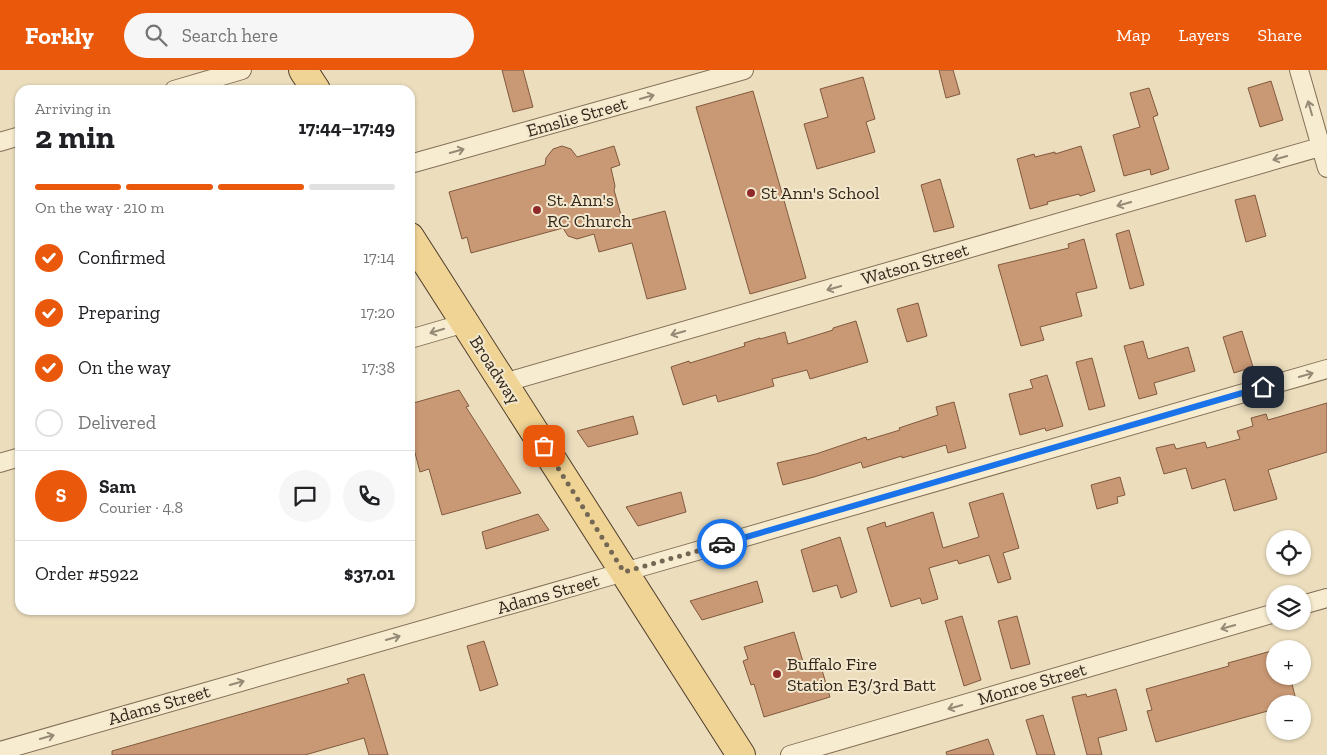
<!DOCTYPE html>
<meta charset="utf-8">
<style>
body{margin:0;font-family:"Zilla Slab",serif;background:#f6f6f6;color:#202124;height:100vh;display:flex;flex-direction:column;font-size:19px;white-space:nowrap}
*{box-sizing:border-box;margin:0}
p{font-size:16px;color:#757577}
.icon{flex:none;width:28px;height:28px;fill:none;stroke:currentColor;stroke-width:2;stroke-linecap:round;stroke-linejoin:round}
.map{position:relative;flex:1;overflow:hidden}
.details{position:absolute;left:15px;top:15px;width:400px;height:530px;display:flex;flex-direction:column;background:#fff;border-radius:15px;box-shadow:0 1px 4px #0004}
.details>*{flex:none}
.controls{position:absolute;left:1266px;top:460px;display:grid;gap:10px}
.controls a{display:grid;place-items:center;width:45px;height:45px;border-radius:50%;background:#fff;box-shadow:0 1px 4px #0004;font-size:25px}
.pin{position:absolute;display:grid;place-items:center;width:42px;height:42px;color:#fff;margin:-21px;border-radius:10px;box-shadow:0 2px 8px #0006}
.courier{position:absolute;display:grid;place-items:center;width:50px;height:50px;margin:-25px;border:4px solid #1a73e8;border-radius:50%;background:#fff;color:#222;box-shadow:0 1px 6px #0007}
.headline em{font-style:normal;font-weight:700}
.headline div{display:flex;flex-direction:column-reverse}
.headline{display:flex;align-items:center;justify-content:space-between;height:85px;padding:0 20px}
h1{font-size:32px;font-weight:700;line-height:38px}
.bar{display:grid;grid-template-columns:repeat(4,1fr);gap:8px 5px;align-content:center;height:60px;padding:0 20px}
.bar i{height:6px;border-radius:4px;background:#e0e0e0}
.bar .on{background:#ea580c}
.bar p{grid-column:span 4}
.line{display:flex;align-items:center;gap:12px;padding:0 20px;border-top:1px solid #e0e0e0}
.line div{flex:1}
.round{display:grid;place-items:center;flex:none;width:52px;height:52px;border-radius:26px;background:#f6f6f6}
ol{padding:0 20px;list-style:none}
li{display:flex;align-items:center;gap:15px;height:55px}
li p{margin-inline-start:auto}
li .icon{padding:5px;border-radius:50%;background:#ea580c;color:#fff;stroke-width:4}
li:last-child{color:#757577}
li i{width:28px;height:28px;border:2px solid #e0e0e0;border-radius:50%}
header{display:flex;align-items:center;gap:30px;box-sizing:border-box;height:70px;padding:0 25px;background:#ea580c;color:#fff}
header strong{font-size:24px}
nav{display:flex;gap:28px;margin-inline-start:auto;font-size:18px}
.search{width:350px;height:45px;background:#f6f6f6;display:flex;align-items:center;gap:12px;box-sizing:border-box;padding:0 18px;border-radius:28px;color:#757577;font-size:19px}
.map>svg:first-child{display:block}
</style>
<header>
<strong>Forkly</strong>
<div class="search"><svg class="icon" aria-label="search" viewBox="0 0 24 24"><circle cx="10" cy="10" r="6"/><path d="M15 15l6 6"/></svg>Search here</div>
<nav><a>Map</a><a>Layers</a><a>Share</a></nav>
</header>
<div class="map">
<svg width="1327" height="685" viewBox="0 0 1327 685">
<rect width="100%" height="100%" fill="#ecdebd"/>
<!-- building -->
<path fill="#c99874" stroke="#81593e" d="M502 0H523L533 37 513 42Z
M939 0H953L960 24 946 28Z
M863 7 875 49 866 52 875 82 817 99 804 54 828 47 820 19Z
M1271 11 1283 50 1260 57 1248 18Z
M1149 18 1158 45 1153 47 1169 99 1151 105 1150 99 1124 106 1113 65 1140 57 1130 23Z
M753 21 806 208 750 224 696 37Z
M562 76 571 79 577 87 614 76 620 95 611 98 615 116 614 120 623 152 665 141 686 219 647 229 632 173 599 182 594 164 577 169 568 166 563 158 471 183 467 167 462 169 449 122 545 95 546 88 553 79Z
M1081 76 1095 121 1080 126 1079 124 1047 132 1048 134 1030 139 1017 89 1034 84 1035 87 1055 82V84Z
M940 109 954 157 934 162 921 115Z
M1255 125 1266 166 1246 172 1235 130Z
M1129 160 1144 215 1130 219 1116 164Z
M1084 169 1097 218 1076 223 1082 246 1040 257 1044 270 1021 276 998 195 1069 178 1068 174Z
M918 233 927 266 907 272 897 239Z
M856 251 868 292 810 309 807 300 772 309 774 316 718 332 716 325 683 335 671 297 689 291 690 293 745 276 744 273 760 268V269L785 262 788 274 833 260V258Z
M1242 261 1253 297 1234 303 1223 267Z
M1143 271 1148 289 1188 277 1195 301 1154 313 1157 324 1139 329 1124 276Z
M1092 288 1105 336 1089 340 1076 292Z
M1047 305 1063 356 1046 361 1045 358 1020 365 1009 324 1033 318 1030 310Z
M459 320 469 336 466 337 521 423 442 445 429 399 420 402 410 364V354L414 352 410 338V334Z
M954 332 966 378 948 383 946 375 902 388V386L863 398 861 392 814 407 783 415 777 393 816 384 866 367 867 370 900 360 899 358 938 345 936 337Z
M1327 333V382L1268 400 1277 429 1234 441 1225 409 1192 419 1186 398 1164 404 1156 378 1174 374 1176 379 1205 372 1207 378 1240 369 1237 361 1253 356 1251 348 1266 344 1268 350Z
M633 346 638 364 588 377 577 361Z
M1120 407 1125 425 1117 427 1118 433 1097 439 1091 415Z
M681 422 686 442 638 456 626 437Z
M1003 423 1019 478 1003 483 1011 509 998 513 989 485 959 494 957 490 929 498 938 529 922 534 920 528 891 537 867 458 885 452 886 457 933 442 943 478 979 467 969 433Z
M538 444 549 460 486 479 482 462Z
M840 467 857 522 841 528 837 515 813 522 801 480Z
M757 511 763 532 702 550 690 531Z
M962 546 981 610 964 616 945 551Z
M1017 546 1030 594 1011 599 998 551Z
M794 562 804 595 819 590 830 627 764 647 754 614 751 615 743 591 748 589 744 577Z
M484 571 498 615 480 621 467 576Z
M1275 580V606H1290L1297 634H1275V639L1156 672 1147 641 1152 640 1146 619 1229 596 1228 593Z
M364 604 388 685H369L364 668 305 685H112V681L349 613 347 609Z
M1116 619 1127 660 1098 668 1102 685H1087L1072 627 1086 624 1087 627Z
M1043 645 1055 685H1037L1026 650Z
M988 669 994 685H947L946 682Z"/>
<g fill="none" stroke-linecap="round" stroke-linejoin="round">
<defs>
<path id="minor" d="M1299 0 1327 98
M174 20 242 0
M0 72 20 66
M410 94 744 0
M410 269 465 253
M503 313 1327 75
M0 393 20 387
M1302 535 1327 528
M0 681 624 502 1327 299
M790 685 1275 543"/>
<path id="primary" d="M303 0 316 20
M410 167 741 685"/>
</defs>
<!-- minor casing -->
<use href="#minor" stroke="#836f57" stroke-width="20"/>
<!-- primary casing -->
<use href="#primary" stroke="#503d2c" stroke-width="30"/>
<!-- minor -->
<use href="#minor" stroke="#f7ecd0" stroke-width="18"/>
<!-- primary -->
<use href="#primary" stroke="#efd495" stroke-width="28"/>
</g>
<!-- one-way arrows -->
<defs><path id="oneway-shaft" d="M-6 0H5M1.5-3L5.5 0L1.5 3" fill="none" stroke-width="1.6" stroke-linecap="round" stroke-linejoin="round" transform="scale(1.25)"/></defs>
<g stroke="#958a76">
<use href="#oneway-shaft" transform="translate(647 27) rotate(-16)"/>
<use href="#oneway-shaft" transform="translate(1310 38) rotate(-106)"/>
<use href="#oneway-shaft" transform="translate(457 81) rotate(-16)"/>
<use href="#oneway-shaft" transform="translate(1280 88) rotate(164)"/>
<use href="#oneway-shaft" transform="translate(1124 134) rotate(164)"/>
<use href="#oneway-shaft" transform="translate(834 218) rotate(164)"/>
<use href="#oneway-shaft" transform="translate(437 261) rotate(163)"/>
<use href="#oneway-shaft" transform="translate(678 263) rotate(164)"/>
<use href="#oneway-shaft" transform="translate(1306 305) rotate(-16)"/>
<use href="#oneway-shaft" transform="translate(1228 557) rotate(164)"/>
<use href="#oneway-shaft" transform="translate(393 568) rotate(-16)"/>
<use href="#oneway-shaft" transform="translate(237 613) rotate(-16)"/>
<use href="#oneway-shaft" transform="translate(955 637) rotate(164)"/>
<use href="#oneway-shaft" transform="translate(47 667) rotate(-16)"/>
</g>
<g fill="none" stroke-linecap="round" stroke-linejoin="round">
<!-- done -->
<path stroke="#746754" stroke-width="5" stroke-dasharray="0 9" d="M544 376 624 502 722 474"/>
<!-- route -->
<path stroke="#1a73e8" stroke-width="6" d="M722 474 1263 317"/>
</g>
<!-- markers -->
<g fill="#902a2a" stroke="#f3e8cd" stroke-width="2">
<circle cx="751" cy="123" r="5"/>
<circle cx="537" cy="140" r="5"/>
<circle cx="777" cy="604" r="5"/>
</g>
<g text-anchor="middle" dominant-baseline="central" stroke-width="4" stroke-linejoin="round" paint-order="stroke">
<!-- street labels -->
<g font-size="18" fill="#33271b" stroke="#f3e8cd">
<text transform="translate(577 47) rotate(-16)">Emslie Street</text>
<text transform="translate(915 194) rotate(-16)">Watson Street</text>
<text transform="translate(495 300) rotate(57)">Broadway</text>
<text transform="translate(548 524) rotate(-16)">Adams Street</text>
<text transform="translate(1032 614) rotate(-16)">Monroe Street</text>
<text transform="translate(159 635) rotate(-16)">Adams Street</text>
</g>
<!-- poi labels -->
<g font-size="18" fill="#33271b" stroke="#f3e8cd" text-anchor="start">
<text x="761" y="123">St Ann's School</text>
<text x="547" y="130">St. Ann's<tspan x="547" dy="21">RC Church</tspan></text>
<text x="787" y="594">Buffalo Fire<tspan x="787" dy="21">Station E3/3rd Batt</tspan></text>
</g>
</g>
</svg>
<div class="controls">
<a><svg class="icon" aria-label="locate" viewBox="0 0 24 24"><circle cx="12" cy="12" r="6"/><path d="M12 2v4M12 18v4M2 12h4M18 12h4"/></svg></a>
<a><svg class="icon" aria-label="layers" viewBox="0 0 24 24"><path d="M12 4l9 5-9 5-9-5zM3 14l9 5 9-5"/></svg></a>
<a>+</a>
<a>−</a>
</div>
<div class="pin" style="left:544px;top:376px;background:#ea580c"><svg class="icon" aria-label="bag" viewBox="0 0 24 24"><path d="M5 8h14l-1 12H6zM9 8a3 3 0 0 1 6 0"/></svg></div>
<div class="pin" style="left:1263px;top:317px;background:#1f2937"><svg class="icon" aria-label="home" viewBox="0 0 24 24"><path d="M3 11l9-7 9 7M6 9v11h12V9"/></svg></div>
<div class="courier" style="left:722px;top:474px"><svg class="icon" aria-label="car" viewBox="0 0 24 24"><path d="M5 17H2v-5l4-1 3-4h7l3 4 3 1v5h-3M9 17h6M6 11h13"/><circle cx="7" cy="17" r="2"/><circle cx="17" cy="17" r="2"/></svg></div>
<section class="details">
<div class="headline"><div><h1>2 min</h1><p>Arriving in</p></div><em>17:44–17:49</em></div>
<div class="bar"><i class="on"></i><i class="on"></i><i class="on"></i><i></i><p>On the way · 210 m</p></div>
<ol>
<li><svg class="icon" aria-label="check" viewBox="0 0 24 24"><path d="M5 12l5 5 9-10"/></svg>Confirmed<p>17:14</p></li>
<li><svg class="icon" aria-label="check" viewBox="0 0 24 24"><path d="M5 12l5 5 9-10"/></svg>Preparing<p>17:20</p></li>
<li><svg class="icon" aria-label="check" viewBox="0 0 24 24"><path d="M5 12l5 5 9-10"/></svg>On the way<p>17:38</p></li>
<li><i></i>Delivered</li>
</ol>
<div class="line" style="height:90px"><b class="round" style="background:#ea580c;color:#fff">S</b><div><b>Sam</b><p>Courier · 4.8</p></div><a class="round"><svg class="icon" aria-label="chat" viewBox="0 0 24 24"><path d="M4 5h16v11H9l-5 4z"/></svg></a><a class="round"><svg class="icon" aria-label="phone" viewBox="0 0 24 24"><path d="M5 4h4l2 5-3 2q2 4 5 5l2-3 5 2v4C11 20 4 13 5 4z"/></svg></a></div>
<div class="line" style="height:65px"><div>Order #5922</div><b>$37.01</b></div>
</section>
</div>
